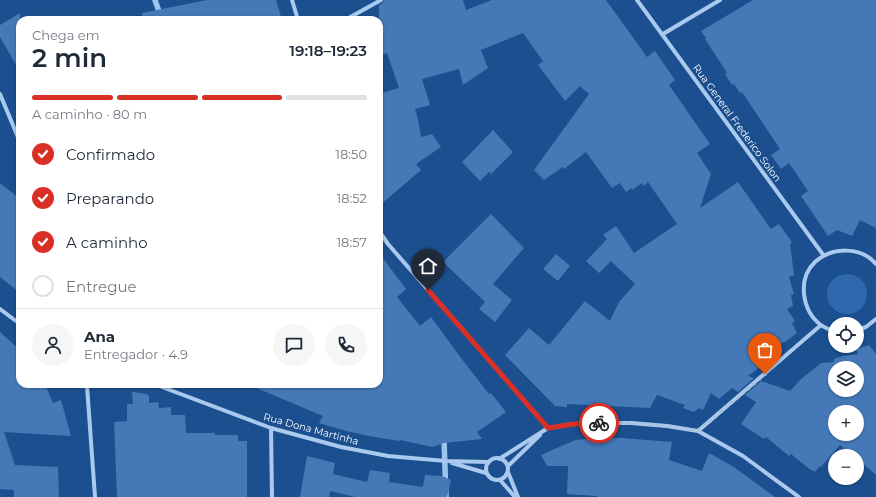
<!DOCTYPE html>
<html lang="pt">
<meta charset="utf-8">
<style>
body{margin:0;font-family:Montserrat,sans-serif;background:#f6f6f7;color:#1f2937;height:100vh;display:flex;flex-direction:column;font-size:15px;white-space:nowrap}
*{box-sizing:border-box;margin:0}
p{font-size:13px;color:#747a83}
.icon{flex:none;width:22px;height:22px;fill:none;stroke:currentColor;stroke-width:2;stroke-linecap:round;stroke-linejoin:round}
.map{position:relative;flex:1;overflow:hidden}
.drawer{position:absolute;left:16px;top:16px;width:367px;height:372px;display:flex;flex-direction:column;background:#fff;border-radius:12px;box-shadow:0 1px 3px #0004}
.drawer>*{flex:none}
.buttons{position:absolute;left:828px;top:317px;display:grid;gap:8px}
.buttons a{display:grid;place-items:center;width:36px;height:36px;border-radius:50%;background:#fff;box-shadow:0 1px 3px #0004;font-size:20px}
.pin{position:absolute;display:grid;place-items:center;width:34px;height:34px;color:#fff;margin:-41px -17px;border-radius:50% 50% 50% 0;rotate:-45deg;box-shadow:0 0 4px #0007}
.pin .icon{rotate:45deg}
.courier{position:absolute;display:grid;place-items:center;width:40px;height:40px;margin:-20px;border:3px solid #d93025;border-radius:50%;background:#fff;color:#222;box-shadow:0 1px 5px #0007}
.summary em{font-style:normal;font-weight:600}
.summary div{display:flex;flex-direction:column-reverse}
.summary{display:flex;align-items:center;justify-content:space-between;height:68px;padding:0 16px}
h1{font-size:26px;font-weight:600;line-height:30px}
.bar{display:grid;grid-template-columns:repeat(4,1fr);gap:6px 4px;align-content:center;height:48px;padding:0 16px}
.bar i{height:5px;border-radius:3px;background:#e0e1e3}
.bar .selected{background:#d93025}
.bar p{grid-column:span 4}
.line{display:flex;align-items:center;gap:10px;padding:0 16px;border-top:1px solid #e0e1e3}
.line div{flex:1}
.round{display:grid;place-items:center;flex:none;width:42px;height:42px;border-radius:21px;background:#f6f6f7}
ol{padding:0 16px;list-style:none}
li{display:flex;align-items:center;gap:12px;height:44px}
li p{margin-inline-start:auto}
li .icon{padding:4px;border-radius:50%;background:#d93025;color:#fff;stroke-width:4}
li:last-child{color:#747a83}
li i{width:22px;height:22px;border:2px solid #e0e1e3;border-radius:50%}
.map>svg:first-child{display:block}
</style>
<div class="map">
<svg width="876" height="497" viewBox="0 0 876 497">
<rect width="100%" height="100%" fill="#1b4f8f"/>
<!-- green -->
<path fill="#2e69ad" d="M827 294a20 20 0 1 1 40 0a20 20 0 1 1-40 0Z"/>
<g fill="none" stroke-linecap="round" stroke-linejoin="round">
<!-- stream -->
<path stroke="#9cc4f0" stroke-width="5.5" d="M155 0 162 20
M442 437 444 439 446 497"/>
</g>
<!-- building -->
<path fill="#4478b7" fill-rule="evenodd" d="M207 0H276L282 20H228V19L223 20H143L142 13Z
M384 0H463L466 10 492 0H606L647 57 655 51 675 80 669 85 710 144 697 153 711 174 700 208 738 182 771 229 779 224 792 242 790 244 794 275 789 277 794 294 791 295 793 306 787 309 795 321 792 323 797 333 785 342H784L755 362 760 367 748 376 754 378 738 392 732 388 719 399 711 393 703 410 699 408 694 412 683 408 685 405 657 395 650 408 567 404V407L555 406 505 355 529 328 549 345 585 301 610 321 619 302 635 284 611 261 599 273 586 261 607 239 603 235 616 226 634 253 677 224 648 182 644 186 642 183 632 190V188L626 192 620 183 612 188 586 152 564 169 563 167 544 180 534 170 589 94 580 86 565 101 538 65 543 61 523 33 481 50 488 68 463 85 459 69 422 79 430 105 415 109 418 119 421 137 432 134 441 147 416 164 421 170 379 206V94L399 88 387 53 379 56V5L383 3Z
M753 0H876V228L860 220 852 236 837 230 828 236 801 196 808 191 789 163 781 169 771 155 780 149 742 92 740 93 734 84 732 85 725 74 727 73 705 39 706 38 701 31Z
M20 13V72L0 37V25Z
M493 130 513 152 491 174 489 172 480 181 462 162Z
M0 183 20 199V293L0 277Z
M491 214 524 248 493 284 512 300 495 322 479 309 485 302 443 262Z
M379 253 406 289 397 297 420 326 431 317 461 358 489 394 491 393 506 412 477 432 482 439 444 443 432 447 400 440 399 441 369 436 346 431 319 423 323 416 247 384H379Z
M556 254 570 266 558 281 543 269Z
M0 332 20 350V384H45L53 403 61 400 71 436 4 432 15 465 58 467 59 497H14V490L0 489Z
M869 345 876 354V421L875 422H876V475L857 459V456H853L840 445 821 467 820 466 815 472 812 470V471L791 454 789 456 766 437 764 439 741 424 756 402 745 395 761 381 790 391 801 379 821 363 834 362V359L843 356 858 354 856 349ZM835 368H857V390H835ZM835 412H857V434H835Z
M132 392 141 393 149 395V403L158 402 159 408 171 407V415H185L186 433H215V435H238V441H247V497H117L114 422 127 421V404H133Z
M593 438H622L672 442 669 460 702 471 709 453 734 467 775 497H597V496L567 494 568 466H547L541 455 566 444 576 440Z
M307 456 335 463 333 474 367 482 370 470 390 473 389 482 423 487 425 475 442 476 451 480 447 497H355L330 491 329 497H300Z"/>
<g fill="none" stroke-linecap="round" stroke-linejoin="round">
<!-- street -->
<path stroke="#a9c9ee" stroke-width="4" d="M292 0 298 20
M637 0 824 256
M345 20 381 0
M663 34 720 0
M0 94 20 142
M379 231 388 244 548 428
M0 309 20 324
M857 330 866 327 876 319
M835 332C831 330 825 328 821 325 802 311 797 279 815 262 832 247 861 246 876 264
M77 384 87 386 97 384
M154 384 271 428 341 447 388 456 446 461 489 462
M87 386 95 497
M271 428 272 497
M698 431 821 325
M486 469a11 11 0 1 1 22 0a11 11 0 1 1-22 0Z
M499 459 548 428 573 424 596 423H631L667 426 698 431 743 456 799 497
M452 463 486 473
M508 466 540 435
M508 472 518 497
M500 480 515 497"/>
</g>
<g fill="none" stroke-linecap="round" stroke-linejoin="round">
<!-- done -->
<path stroke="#afc1d8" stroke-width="4" stroke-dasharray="0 7.2" d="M599 423H631L667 426 698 431 765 374"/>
<!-- route -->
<path stroke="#d93025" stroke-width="5" d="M428 290 548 428 574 424 599 423"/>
</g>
<g text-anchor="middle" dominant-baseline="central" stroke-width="4" stroke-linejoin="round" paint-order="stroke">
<!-- street labels -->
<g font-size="10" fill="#fff" stroke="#1b4f8f">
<text transform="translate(737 123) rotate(54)">Rua General Frederico Solon</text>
<text transform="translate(311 429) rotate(15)">Rua Dona Martinha</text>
</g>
</g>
</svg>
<div class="buttons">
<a><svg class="icon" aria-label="locate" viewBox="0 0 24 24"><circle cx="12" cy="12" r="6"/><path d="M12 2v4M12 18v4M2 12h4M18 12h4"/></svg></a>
<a><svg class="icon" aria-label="layers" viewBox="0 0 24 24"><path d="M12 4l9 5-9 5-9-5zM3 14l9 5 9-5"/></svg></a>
<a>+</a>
<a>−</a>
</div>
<div class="pin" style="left:765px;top:374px;background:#ea580c"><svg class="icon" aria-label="bag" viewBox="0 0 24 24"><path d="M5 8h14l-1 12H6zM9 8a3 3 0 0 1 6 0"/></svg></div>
<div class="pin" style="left:428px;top:290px;background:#1f2937"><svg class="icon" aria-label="home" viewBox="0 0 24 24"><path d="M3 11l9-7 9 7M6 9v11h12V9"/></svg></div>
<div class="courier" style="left:599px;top:423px"><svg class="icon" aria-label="bike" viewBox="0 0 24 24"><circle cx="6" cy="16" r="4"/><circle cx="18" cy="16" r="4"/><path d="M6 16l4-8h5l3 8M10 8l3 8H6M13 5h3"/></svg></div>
<section class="drawer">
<div class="summary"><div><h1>2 min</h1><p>Chega em</p></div><em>19:18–19:23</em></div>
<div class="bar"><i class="selected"></i><i class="selected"></i><i class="selected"></i><i></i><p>A caminho · 80 m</p></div>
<ol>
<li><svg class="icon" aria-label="check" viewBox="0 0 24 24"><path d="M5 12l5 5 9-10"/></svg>Confirmado<p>18:50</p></li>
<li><svg class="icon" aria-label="check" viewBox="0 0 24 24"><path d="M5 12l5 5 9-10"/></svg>Preparando<p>18:52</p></li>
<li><svg class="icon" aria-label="check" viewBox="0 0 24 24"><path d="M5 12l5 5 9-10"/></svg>A caminho<p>18:57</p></li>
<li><i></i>Entregue</li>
</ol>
<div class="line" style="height:72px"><a class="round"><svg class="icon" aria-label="person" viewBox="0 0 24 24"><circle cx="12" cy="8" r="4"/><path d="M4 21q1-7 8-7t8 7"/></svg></a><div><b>Ana</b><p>Entregador · 4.9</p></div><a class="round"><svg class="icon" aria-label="chat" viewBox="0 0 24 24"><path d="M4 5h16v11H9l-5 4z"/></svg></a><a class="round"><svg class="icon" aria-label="phone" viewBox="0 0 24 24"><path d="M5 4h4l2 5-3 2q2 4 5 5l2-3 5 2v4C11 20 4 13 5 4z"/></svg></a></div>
</section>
</div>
